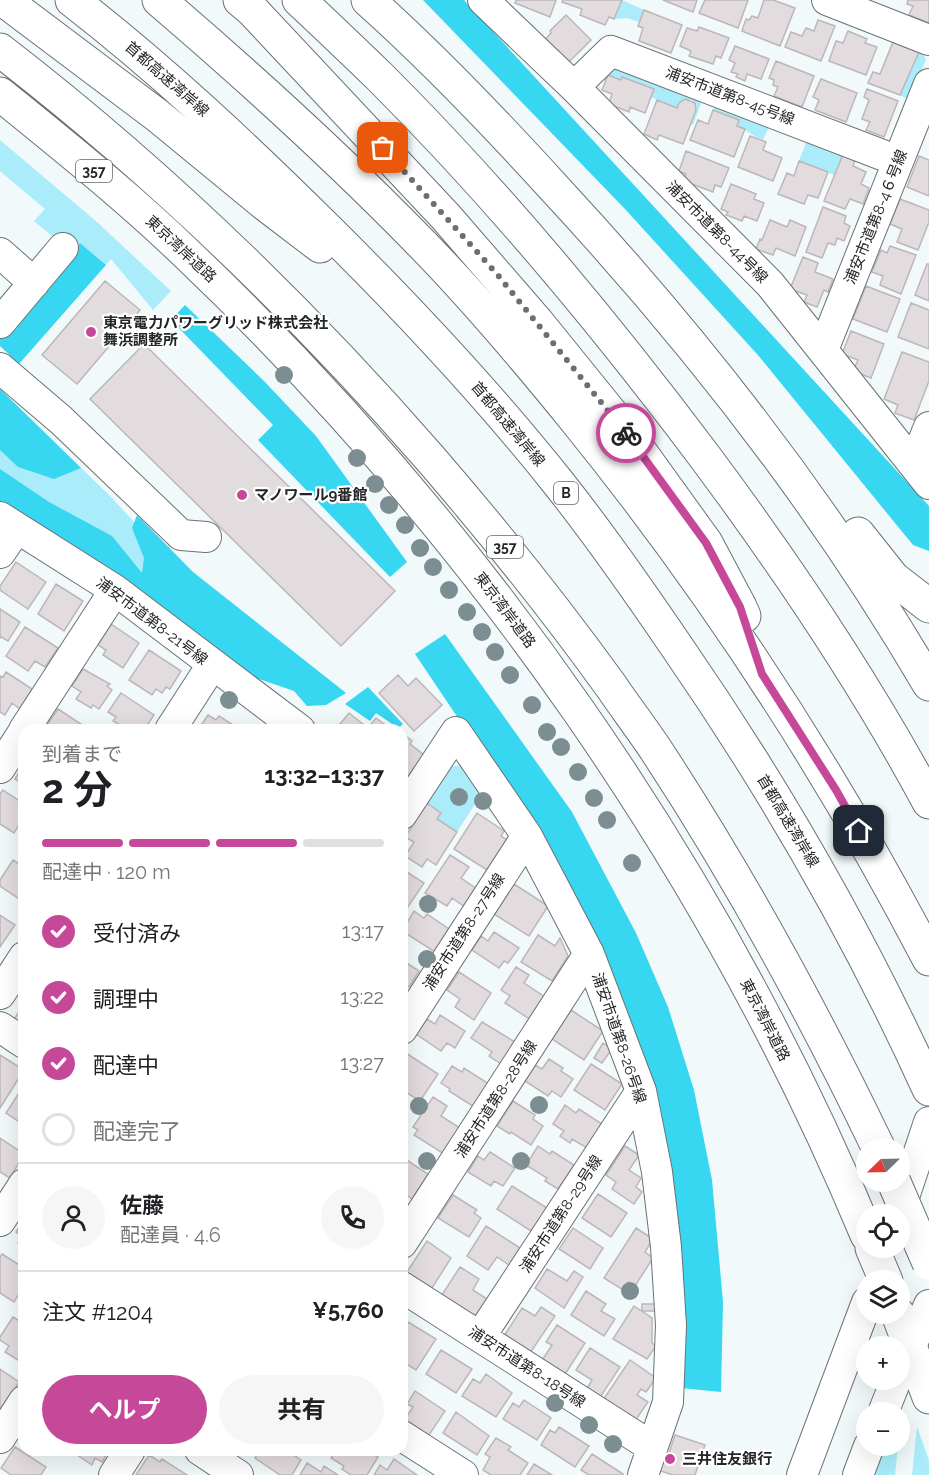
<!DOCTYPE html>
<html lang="ja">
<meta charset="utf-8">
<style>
body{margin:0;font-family:Raleway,"Noto Sans JP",sans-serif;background:#f6f6f6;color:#202124;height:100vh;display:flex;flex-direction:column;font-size:22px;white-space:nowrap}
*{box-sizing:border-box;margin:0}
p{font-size:20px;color:#757577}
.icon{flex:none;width:33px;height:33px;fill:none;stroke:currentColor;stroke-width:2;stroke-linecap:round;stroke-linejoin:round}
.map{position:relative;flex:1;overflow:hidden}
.details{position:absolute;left:18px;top:724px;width:390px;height:732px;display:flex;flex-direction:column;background:#fff;border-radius:18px;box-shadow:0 6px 24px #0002}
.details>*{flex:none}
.needle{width:39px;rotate:247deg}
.buttons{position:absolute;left:856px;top:1138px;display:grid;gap:12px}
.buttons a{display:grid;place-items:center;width:54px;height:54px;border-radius:50%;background:#fff;box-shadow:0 6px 24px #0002;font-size:30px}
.pin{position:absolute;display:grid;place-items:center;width:51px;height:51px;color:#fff;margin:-26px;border-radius:12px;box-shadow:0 3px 9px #0006}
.courier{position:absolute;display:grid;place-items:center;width:60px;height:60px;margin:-30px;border:4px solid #c64999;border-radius:50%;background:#fff;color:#222;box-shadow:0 2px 8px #0007}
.head em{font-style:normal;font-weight:700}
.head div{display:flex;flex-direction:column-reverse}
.head{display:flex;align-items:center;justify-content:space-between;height:102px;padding:0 24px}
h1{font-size:39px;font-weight:700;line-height:45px}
.bar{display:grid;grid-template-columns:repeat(4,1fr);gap:9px 6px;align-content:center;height:72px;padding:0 24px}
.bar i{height:8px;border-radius:4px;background:#e0e0e0}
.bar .active{background:#c64999}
.bar p{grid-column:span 4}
.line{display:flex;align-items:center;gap:15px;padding:0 24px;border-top:2px solid #e0e0e0}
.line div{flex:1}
.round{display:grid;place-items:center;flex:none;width:63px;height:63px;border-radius:32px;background:#f6f6f6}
ol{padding:0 24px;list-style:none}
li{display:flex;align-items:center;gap:18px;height:66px}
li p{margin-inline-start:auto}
li .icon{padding:6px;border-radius:50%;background:#c64999;color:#fff;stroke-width:4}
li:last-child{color:#757577}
li i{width:33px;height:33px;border:3px solid #e0e0e0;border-radius:50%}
.button{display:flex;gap:12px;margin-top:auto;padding:12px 24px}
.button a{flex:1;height:69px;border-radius:36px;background:#c64999;color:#fff;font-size:24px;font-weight:700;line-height:69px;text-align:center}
.button a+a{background:#f6f6f6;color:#202124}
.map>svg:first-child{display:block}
</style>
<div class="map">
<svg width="929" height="1475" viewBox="0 0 929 1475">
<rect width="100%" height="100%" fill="#f1f9fb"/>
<!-- green -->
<path fill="#aaecfa" d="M622 0 644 10 639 22 627 18 614 19Z
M920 48 926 60 909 100 900 95Z
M609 65 704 95 693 125 691 124 696 106 692 100H682L677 108 651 97 654 89 623 77 621 80 608 75 605 81 598 76Z
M718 101 771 122 763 140C752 136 747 130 737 126L739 120 713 110Z
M808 137 844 152 834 175 799 161Z
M0 140 97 222 171 291 153 310 111 259 106 265 80 243 71 252 34 221 45 209 0 171Z
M0 389 110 496 234 629 0 503Z
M463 765 482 793 457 832 437 819 441 812 427 803 447 767Z
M917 1427 929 1460V1475H912Z
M882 1446H898L895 1475H871Z"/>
<!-- forest -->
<path fill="#37d6f1" d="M423 0H464L929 506V551L913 545 757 354 625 209Z
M80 243 106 265 19 364 0 346V339Z
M185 305 264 381 316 436 407 562 390 577 258 440 273 425 171 320Z
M0 389 81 468 54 479 18 467 0 450Z
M0 469 49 502 112 536 142 573 144 558 132 528 137 515 193 572 346 693 326 705 307 706 294 691 242 673 0 503Z
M445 634 572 812 636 933 668 1007 694 1090 712 1180 723 1302 721 1392 681 1388 650 1087 462 724 415 654Z
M368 687 403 724 398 728 376 713 370 721 345 704Z"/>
<!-- building -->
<path fill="#e3dcdf" stroke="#bdb6b9" stroke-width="1.5" d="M516 0H556L550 17 515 3Z
M563 0H622L614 19 609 17 605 25 580 15 582 9 562 2Z
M663 0H697L693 12Z
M705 0H748L738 28 699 13Z
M764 0H773L795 8 780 46 742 31 746 19 749 20 752 16 758 18Z
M908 0H929V23L909 15 913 6 907 4Z
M644 10 682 25 671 53 639 41 643 28 638 26Z
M566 15 591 40 567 64 544 41 551 33 550 31Z
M818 20 835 26 821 61 785 47 791 32 802 36 806 28 814 31Z
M699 27 729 38 721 58 716 56 713 64 689 56 691 51 680 46 687 28 697 31Z
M848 31 867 39 865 43 877 47 866 75 829 61 836 41 843 43Z
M893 42 919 52 900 95 868 83 873 72 880 74Z
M735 46 769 59 761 79 747 74 745 81 736 77 738 74 731 72 735 63 729 60Z
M776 61 814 76 802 107 774 96 778 87 773 85 774 80 769 78Z
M608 75 621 80 622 77 654 89 645 113 630 107 629 112 609 104 612 94 602 90Z
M821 79 857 93 846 122 815 110 819 100 813 97Z
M867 89 898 101 884 137 866 130 870 122 862 119 869 100 864 97Z
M685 99 695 103 696 110 683 144 659 135 657 140 644 134 657 100 677 108 679 103Z
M713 110 739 120 737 126 745 129 734 157 690 140 698 120 708 124Z
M750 136 766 142 763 150 782 158 773 181 738 167Z
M686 151 729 168 721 187 715 185 713 192 684 181 686 174 679 171Z
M844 152 856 157 853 166 866 172 861 184 869 188 863 204 850 199 845 209 824 201Z
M919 156 929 160V196L907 187Z
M799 161 828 172 818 198 808 195 804 204 778 194 787 173 794 176Z
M731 184 756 194 754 199 764 203 757 221 744 216 742 221 726 215 728 212 721 209Z
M900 199 929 210V222L918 250 897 242 902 229 890 224Z
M823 207 846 216 844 223 850 226 844 241 837 238 835 245 828 243 822 258 806 252Z
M770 220 787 227 790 220 806 227 795 256 776 248 773 255 756 249 760 239 762 240Z
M890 246 916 255 901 294 880 285 883 276 872 272 881 250 887 253Z
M803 257 818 263 815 272 833 279 828 292 824 290 817 307 804 302 807 295 790 289Z
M927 264H929V301L915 295Z
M105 281 140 310 77 384 42 355Z
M866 286 900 299 887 332 853 319Z
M911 303 929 310V349L898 337Z
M155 328 163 335 154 345 146 338Z
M851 331 884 344 871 378 853 371 858 360 842 354Z
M144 344 395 591 341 646 90 399Z
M902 352 929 362V381L914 420 895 413 898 405 884 399Z
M16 562 46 582 28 609 0 590V586Z
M56 584 83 601 64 631 38 614Z
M0 609 20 622 8 641 1 637 0 638Z
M111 624 139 643 123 668 103 655 106 650 98 645Z
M25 627 58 648 45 667 35 661 28 671 6 656Z
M149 650 181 671 170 689 166 687 162 693 156 689 152 695 129 680Z
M83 669 110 684 107 686 112 690 99 709 93 705 91 708 76 699 81 692 72 686Z
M6 672 32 689 20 709 12 703 5 715 0 712V676L3 677Z
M398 675 408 686 416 678 442 705 414 731 379 693Z
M121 693 154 715 144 730 137 727 135 730H129L113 721 116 717 108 712Z
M58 709 84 726 82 728 86 730H49L45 728Z
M349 713 368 728 376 718 392 730H335Z
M208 715 216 720 219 716 241 730H198Z
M402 733 412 741 410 744 424 755 402 784Z
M24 764V785L15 779Z
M3 790 24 804V828L19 825 14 833 0 824V794Z
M427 803 441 813 437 819 457 832 436 865 427 859 422 867 405 856 414 842 405 837Z
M477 813 504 831 501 836 507 840 487 870 454 849Z
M450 855 469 867 461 878 477 889 465 907 452 898 447 906 425 893Z
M13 860 24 867V902L0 886V880Z
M402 869 424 883 403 914 402 913Z
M514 884 548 906 529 936 494 914Z
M414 911 424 918 427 914 449 929 435 952 402 931Z
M0 915 15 925 0 947Z
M494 932 519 948 508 963 504 961 499 968 472 950 481 936 488 941Z
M538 935 555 946 560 938 568 956 552 981 521 962Z
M402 960 419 971 409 987 403 983 402 985Z
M516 967 529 975 524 983 545 997 531 1020 505 1003 510 996 501 990Z
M459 972 491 993 474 1020 455 1007 460 999 447 990Z
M24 1004V1028L13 1021Z
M571 1010 603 1031 584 1060 552 1039Z
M440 1015 465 1031 455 1048 447 1043 441 1051 416 1034 427 1019 435 1024Z
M482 1022 515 1042 501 1064 489 1056 492 1052 471 1038Z
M603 1043 612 1049 602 1063 594 1058Z
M406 1053 438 1074 420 1101 404 1091 407 1084 402 1080V1059Z
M0 1055 24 1070 0 1108Z
M549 1059 563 1068 561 1071 573 1079 561 1097 552 1091 548 1096 525 1081 535 1065 542 1069Z
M591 1064 622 1084 605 1110 574 1090Z
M452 1066 462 1072 464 1068 489 1084 474 1107 449 1091 450 1089 441 1083Z
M24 1085V1125L6 1113Z
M433 1097 447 1106 441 1116 460 1128 444 1154 414 1135 418 1130 413 1127Z
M513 1101 535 1115 533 1119 543 1126 531 1145 511 1132 510 1134 497 1126Z
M565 1105 576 1113 579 1109 602 1124 587 1148 572 1139 570 1143 560 1136 564 1131 553 1124Z
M0 1138 24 1154 10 1178 0 1172Z
M538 1146 550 1154 552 1151 574 1165 558 1189 545 1181 547 1178 526 1165Z
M625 1146 639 1155 629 1170 641 1178 636 1187 642 1192 634 1204 612 1189 616 1182 606 1175Z
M490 1152 515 1168 503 1186 494 1181 491 1186 468 1172 478 1156 484 1160Z
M402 1157 428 1174 412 1199 404 1193 402 1195Z
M512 1186 547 1208 531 1231 497 1209Z
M598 1194 627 1213 611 1237 582 1218Z
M453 1195 477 1210 474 1213 481 1218 469 1237 438 1218Z
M24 1219V1246L18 1243 22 1237 16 1232Z
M486 1226 520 1248 509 1265 497 1257 488 1270 467 1256Z
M573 1228 603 1248 590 1269 559 1249Z
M636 1228 653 1239 645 1252 653 1258 635 1286 628 1282 623 1290 604 1278Z
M427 1241 451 1258 432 1288 407 1272Z
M2 1254 24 1268V1286L14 1302 0 1293V1257Z
M460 1267 479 1279 473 1290 487 1299 473 1319 440 1298Z
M547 1269 567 1281 574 1271 583 1277 564 1308 535 1288Z
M586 1291 606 1304 601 1311 615 1319 604 1336 571 1315Z
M642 1304H657L658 1311H642Z
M634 1306 652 1318V1343L656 1346 647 1359 613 1339Z
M541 1307 555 1316 530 1353 504 1336 522 1308 535 1316Z
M13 1317 24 1324V1360L20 1358 18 1360 5 1352 9 1346 0 1340V1337Z
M408 1322 436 1339 416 1370 402 1361V1332Z
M557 1325 585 1343 564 1376 541 1362 552 1345 546 1342Z
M590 1348 620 1367 599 1399 586 1390 592 1380 576 1370Z
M441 1350 472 1369 456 1393 426 1374Z
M630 1360 656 1378 646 1392 641 1389 637 1395 648 1402 635 1421 603 1400Z
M0 1369 19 1382 2 1409 0 1408Z
M486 1374 512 1393 496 1417 462 1396 473 1379 480 1383Z
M415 1391 445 1411 429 1435 405 1419 413 1407 407 1404Z
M524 1400 551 1418 537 1440 503 1419 513 1403 519 1407Z
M456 1412 489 1436 477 1455 443 1433Z
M559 1427 589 1446 575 1467 541 1445 550 1430 555 1433Z
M675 1435 705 1445 695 1475H673L658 1470 663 1457 667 1459Z
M496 1438 511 1447 508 1450 528 1463 520 1475H491L483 1470 490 1457 485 1454Z
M15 1447 46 1467 41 1475H11L1 1468Z
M75 1450H109L102 1462 95 1458 92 1465 74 1453Z
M260 1450H286L301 1460 292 1475H280L255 1458Z
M336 1450H367L378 1457 367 1475H351L342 1469 344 1466 331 1458Z
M592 1454 623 1474V1475H589L581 1470Z
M149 1455 160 1462 162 1459 187 1475H136Z
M394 1459 417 1475H374L380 1465 387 1470Z
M307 1463 321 1472 324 1466 338 1475H300Z
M534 1464 552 1475H527Z"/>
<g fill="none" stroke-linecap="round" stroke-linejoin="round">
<defs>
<path id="minor" d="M483 0 574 87 770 284 929 484
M827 0 929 40
M574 87 611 51 898 161
M0 253 34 283
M0 323 63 248
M823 350 929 84
M0 368 61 420 181 535 206 537
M914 464 929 427
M0 517 115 590 300 730
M0 553 17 528
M24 730 115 590
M170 730 212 665
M0 768 24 731
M402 814 456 732 527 836 589 954 641 1091 657 1172 666 1247 671 1325 668 1402 643 1475
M0 994 24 957
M0 1027 24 1043
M402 1029 527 836
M898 1215 929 1122
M0 1221 24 1184
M402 1243 589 954
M402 1287 652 1447
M480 1337 641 1091
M900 1371 929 1305
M883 1413 896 1380
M402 1436 463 1475
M0 1438 24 1401
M200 1450 238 1475
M114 1475 130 1450
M802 1475 867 1302
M858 1475 869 1446"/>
<path id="highway" d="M4 0 158 116 265 204 320 246
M72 0C161 69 243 146 323 225 406 307 487 393 560 485 602 538 641 594 679 650 775 789 859 935 929 1089
M159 0C249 77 336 156 419 241 476 299 528 361 579 424 714 591 830 769 929 959
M240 0 253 11 446 217 537 322 626 432 706 543 740 607 744 616
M299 0C327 26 354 52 381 78 498 195 606 325 705 457 787 567 864 681 929 802
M368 0C434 59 496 124 556 190 696 341 825 506 929 684
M0 50C157 171 299 308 429 457 493 531 554 607 611 686 626 708 642 729 656 750 740 878 813 1012 879 1149
M0 94C64 146 129 198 188 255 477 531 713 866 867 1235
M858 534 893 578 929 606
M872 1248 886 1281
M898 1314 929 1397"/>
</defs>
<!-- minor casing -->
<use href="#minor" stroke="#6b7273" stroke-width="32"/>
<!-- highway casing -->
<use href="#highway" stroke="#6b7273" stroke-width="35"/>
<!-- minor -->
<use href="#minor" stroke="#fff" stroke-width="30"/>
<!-- highway -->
<use href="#highway" stroke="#fff" stroke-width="33"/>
<defs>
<path id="highway-bridge" d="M894 1182 929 1263"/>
</defs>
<!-- highway-bridge casing -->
<use href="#highway-bridge" stroke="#6b7273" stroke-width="35" stroke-linecap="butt"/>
<!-- highway-bridge -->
<use href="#highway-bridge" stroke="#fff" stroke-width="33"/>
</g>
<!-- trees -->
<g fill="#7d8e92">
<circle cx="284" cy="375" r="9"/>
<circle cx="357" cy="458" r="9"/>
<circle cx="375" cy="484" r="9"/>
<circle cx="389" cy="505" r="9"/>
<circle cx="405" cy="525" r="9"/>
<circle cx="420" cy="548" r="9"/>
<circle cx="433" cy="567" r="9"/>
<circle cx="449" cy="590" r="9"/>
<circle cx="467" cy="612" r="9"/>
<circle cx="482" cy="632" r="9"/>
<circle cx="495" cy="652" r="9"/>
<circle cx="510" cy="675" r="9"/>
<circle cx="229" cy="700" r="9"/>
<circle cx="532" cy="705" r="9"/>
<circle cx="547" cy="732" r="9"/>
<circle cx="561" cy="747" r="9"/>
<circle cx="578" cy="772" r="9"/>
<circle cx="459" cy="797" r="9"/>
<circle cx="594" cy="798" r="9"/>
<circle cx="483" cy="801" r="9"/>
<circle cx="607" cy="820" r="9"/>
<circle cx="632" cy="863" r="9"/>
<circle cx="428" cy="904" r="9"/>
<circle cx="427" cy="959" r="9"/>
<circle cx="539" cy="1105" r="9"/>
<circle cx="419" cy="1106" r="9"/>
<circle cx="427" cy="1161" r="9"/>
<circle cx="521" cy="1161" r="9"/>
<circle cx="630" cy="1291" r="9"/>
<circle cx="555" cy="1403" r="9"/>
<circle cx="589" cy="1425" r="9"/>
<circle cx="613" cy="1444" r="9"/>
</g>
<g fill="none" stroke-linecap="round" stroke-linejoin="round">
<!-- done -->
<path stroke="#6b6f71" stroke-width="6" stroke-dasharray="0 10.8" d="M383 148 497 274 626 433"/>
<!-- route -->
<path stroke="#c64999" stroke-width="8" d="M626 433 706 543 740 607 762 674 836 790 859 831"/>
</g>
<!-- markers -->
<g fill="#c64999" stroke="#fff" stroke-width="2">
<circle cx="91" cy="332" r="6"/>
<circle cx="242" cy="495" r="6"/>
<circle cx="670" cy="1459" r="6"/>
</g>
<g text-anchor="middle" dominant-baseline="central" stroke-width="4.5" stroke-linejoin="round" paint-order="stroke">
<!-- shield labels -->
<g fill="#fff" stroke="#656667" stroke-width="1.5">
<rect x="76" y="160" width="36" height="22" rx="4.5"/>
<rect x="554" y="482" width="24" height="22" rx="4.5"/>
<rect x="487" y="536" width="36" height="22" rx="4.5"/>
</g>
<g font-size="14" font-weight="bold" fill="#232526">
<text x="94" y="171">357</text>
<text x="566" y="493">B</text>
<text x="505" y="547">357</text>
</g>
<!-- street labels -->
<g font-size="15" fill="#232526" stroke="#fff">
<text transform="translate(167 79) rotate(41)">首都高速湾岸線</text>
<text transform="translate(730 96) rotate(21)">浦安市道第8-45号線</text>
<text transform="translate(876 217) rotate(-68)">浦安市道第8-4６号線</text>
<text transform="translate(717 232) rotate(45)">浦安市道第8-44号線</text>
<text transform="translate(181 249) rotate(43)">東京湾岸道路</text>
<text transform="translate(508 424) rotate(50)">首都高速湾岸線</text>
<text transform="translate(505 610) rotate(53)">東京湾岸道路</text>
<text transform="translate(152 621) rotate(37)">浦安市道第8-21号線</text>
<text transform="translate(788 821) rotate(59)">首都高速湾岸線</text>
<text transform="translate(464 932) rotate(-57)">浦安市道第8-27号線</text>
<text transform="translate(765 1020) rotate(63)">東京湾岸道路</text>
<text transform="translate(619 1038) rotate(71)">浦安市道第8-26号線</text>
<text transform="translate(496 1099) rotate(-57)">浦安市道第8-28号線</text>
<text transform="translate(561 1214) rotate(-57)">浦安市道第8-29号線</text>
<text transform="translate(527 1367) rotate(33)">浦安市道第8-18号線</text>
</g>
<!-- poi labels -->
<g font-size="15" font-weight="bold" fill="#232526" stroke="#fff" text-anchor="start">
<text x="103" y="323">東京電力パワーグリッド株式会社<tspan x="103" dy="17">舞浜調整所</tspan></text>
<text x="254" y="495">マノワール9番館</text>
<text x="682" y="1459">三井住友銀行</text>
</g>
</g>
</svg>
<div class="buttons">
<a><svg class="needle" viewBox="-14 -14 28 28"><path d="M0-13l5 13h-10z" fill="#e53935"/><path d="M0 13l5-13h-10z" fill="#757577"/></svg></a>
<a><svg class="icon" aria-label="locate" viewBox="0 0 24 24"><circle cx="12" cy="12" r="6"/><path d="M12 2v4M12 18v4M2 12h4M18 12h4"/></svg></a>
<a><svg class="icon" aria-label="layers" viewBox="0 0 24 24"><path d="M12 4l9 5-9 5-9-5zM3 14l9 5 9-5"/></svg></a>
<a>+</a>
<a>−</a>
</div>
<div class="pin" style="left:383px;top:148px;background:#ea580c"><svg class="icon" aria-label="bag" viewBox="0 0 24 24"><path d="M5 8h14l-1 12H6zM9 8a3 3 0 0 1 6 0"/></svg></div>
<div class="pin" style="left:859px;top:831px;background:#1f2937"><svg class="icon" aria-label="home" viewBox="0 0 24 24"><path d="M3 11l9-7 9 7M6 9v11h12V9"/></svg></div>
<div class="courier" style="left:626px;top:433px"><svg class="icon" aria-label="bike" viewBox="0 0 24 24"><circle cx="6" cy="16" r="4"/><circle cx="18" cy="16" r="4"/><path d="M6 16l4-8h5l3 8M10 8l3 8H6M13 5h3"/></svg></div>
<section class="details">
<div class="head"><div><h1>2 分</h1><p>到着まで</p></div><em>13:32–13:37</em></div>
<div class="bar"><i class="active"></i><i class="active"></i><i class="active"></i><i></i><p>配達中 · 120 m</p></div>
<ol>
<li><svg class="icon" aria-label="check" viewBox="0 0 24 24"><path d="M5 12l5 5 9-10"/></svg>受付済み<p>13:17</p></li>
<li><svg class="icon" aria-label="check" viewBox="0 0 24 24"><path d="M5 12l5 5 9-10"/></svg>調理中<p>13:22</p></li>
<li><svg class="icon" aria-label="check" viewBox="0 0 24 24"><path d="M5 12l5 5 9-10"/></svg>配達中<p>13:27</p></li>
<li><i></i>配達完了</li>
</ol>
<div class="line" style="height:108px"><a class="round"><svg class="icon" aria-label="person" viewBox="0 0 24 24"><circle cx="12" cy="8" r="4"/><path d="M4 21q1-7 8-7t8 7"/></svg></a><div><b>佐藤</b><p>配達員 · 4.6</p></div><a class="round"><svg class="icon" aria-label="phone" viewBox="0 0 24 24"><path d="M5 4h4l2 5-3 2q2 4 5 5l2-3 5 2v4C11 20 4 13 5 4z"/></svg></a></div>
<div class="line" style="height:78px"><div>注文 #1204</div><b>¥5,760</b></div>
<div class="button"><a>ヘルプ</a><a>共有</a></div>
</section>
</div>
